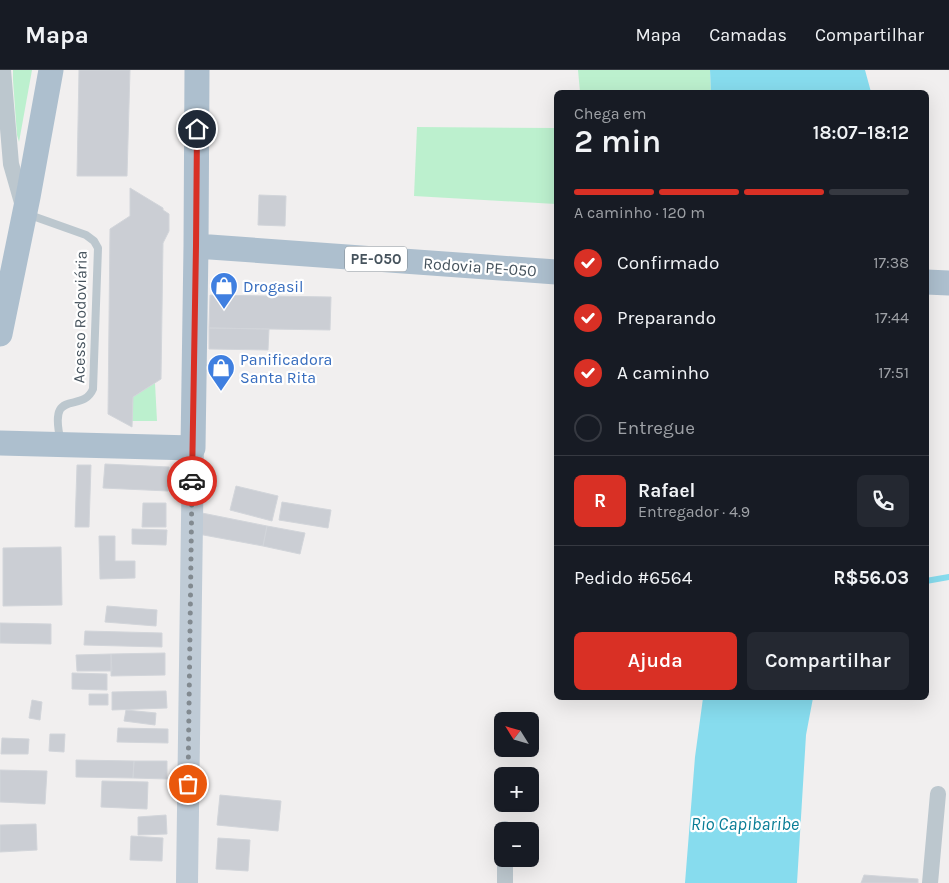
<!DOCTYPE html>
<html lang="pt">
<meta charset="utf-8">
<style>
body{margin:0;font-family:Karla,sans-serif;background:#242831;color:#f1f3f6;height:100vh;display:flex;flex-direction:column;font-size:19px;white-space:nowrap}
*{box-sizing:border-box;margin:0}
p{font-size:16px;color:#9ea1a6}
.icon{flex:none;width:28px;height:28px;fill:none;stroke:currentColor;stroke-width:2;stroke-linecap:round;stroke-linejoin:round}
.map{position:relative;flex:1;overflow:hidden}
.details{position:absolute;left:554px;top:20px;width:375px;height:610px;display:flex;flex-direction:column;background:#171b24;border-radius:8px;box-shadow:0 5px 20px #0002}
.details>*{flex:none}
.needle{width:32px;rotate:307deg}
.tools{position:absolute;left:494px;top:642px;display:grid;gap:10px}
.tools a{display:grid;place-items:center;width:45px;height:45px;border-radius:8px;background:#171b24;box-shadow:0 5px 20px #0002;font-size:25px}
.pin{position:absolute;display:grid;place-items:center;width:42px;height:42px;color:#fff;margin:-21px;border:2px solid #fff;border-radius:50%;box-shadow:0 1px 5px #0007}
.courier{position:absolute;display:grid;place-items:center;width:50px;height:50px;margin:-25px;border:4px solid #d93025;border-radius:50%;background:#fff;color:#222;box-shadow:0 1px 6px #0007}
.head em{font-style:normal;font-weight:600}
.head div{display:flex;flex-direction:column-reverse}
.head{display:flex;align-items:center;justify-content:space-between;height:85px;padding:0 20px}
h1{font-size:32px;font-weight:600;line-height:38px}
.bar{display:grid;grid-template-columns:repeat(4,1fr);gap:8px 5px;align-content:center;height:60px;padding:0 20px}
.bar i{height:6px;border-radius:4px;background:#363941}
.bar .current{background:#d93025}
.bar p{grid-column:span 4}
.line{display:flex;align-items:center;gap:12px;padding:0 20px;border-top:1px solid #363941}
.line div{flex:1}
.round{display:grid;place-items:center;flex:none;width:52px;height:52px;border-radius:8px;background:#242831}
ol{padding:0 20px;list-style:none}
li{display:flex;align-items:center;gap:15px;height:55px}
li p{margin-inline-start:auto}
li .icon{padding:5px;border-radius:50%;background:#d93025;color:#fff;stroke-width:4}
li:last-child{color:#9ea1a6}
li i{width:28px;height:28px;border:2px solid #363941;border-radius:50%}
.cta{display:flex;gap:10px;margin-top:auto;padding:10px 20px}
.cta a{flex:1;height:58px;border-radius:8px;background:#d93025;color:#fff;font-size:20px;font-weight:600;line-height:58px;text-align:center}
.cta a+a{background:#242831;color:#f1f3f6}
header{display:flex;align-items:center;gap:30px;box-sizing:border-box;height:70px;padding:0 25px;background:#171b24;border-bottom:1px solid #363941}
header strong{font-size:24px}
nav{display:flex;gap:28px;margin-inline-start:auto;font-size:18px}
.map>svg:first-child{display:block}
</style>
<header>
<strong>Mapa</strong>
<nav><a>Mapa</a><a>Camadas</a><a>Compartilhar</a></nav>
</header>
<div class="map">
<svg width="949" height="813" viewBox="0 0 949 813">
<rect width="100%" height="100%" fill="#f1efef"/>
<!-- green -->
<path fill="#bcf0ce" d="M13 0H32L19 72 17 65 13 10Z
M578 0H710L711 22H580Z
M417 57 556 58V134L414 126Z
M155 313 157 351H132L133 327Z"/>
<!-- water -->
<path fill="#87dcee" d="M710 0H865L871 22H711Z
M703 628H813L806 665 797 813H685L695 687Z"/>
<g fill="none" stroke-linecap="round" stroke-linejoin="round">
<!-- stream -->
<path stroke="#87dcee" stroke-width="6" d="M926 511 949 507"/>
</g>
<!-- building -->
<path fill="#cbced4" stroke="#d2d5da" d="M79 0H130L127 106H77Z
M130 118 163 138V140L169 144V161L163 173 161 309 133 327 132 357 108 344 110 159 130 146Z
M259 125 286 126 285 156 258 155Z
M210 225 331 227 330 260 209 258Z
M209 258 269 259 268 280 209 279Z
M105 394 169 397 168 421 103 418Z
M77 395H91L89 457H75Z
M236 416 278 426 272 451 230 440Z
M282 432 331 440 328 458 279 450Z
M143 433H166V457H142Z
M202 443 267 456 263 476 198 464Z
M267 456 305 463 300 484 263 476Z
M132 459 167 460 166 475 132 474Z
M99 466H115V491H135V508L100 509Z
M61 477 62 535 3 536V478Z
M107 536 157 540 156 556 105 552Z
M0 553 51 554V574L0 573Z
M85 561 162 563V577L84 575Z
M165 583V605L111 606V584Z
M111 584 112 601H77L76 585Z
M72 603 107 604V620L72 619Z
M166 621 167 638 112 640V622Z
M89 624H108V635H89Z
M32 630 42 632 40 650 29 648Z
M126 640 156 643 155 655 124 651Z
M118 658 168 659V673L117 672Z
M50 664H65L64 682 49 681Z
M2 668 29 669 28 684H1Z
M76 690 134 691 133 708 76 707Z
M134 691H167V709L133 708Z
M0 700 47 701 45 734 0 732Z
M102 711 148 712 147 739 101 737Z
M220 725 281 731 278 761 217 755Z
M166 745 167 764 138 765V747Z
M36 754 37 780 0 782V755Z
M131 766 163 768 162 791 130 790Z
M218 768 250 770 248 801 216 799Z
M864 805 918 809V813H861Z"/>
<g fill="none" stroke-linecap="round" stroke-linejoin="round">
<!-- lane -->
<path stroke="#bcc7ce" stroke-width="8" d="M27 144 86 165 94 171 98 178 93 319C82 345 47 315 61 372"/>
<!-- street -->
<path stroke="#bcc7ce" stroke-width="16" d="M3 0 11 94 23 136
M505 761V759
M505 813V789
M930 813 938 724"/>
<!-- secondary -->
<path stroke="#bfcbd6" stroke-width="22" d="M187 813 193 378"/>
<!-- primary -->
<path stroke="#adbfce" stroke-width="25" d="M196 176 556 202
M926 212 949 213
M0 264 28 127 51 0
M0 373 193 378 196 176 197 0"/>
</g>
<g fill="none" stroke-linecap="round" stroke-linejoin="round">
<!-- done -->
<path stroke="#828a90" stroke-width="5" stroke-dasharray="0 9" d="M188 714 192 411"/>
<!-- route -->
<path stroke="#d93025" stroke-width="6" d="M192 411 196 176 197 59"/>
</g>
<!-- icons -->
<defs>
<symbol id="shop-pin" viewBox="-11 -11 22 30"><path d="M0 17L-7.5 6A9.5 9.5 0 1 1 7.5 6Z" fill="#3f7fe0" stroke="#fff"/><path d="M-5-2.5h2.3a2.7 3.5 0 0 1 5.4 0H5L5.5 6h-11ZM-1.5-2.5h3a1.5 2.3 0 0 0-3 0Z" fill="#fff"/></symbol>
</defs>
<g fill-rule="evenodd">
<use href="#shop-pin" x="208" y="200" width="32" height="43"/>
<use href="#shop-pin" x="205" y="282" width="32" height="43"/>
</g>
<g text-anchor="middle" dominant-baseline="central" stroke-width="4.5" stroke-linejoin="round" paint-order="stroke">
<!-- shield labels -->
<rect fill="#fff" stroke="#7e878e" stroke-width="1" x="345" y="176.5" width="62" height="25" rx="4"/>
<g font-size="15" font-weight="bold" fill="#46535d">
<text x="376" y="189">PE-050</text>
</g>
<!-- street labels -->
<g font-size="16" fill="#46535d" stroke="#fff">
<text transform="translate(480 197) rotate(4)">Rodovia PE-050</text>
<text transform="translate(80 247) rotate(-89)">Acesso Rodoviária</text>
</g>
<!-- shop labels -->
<g font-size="16" fill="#366cbe" stroke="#fff" text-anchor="start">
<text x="243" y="216">Drogasil</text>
<text x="240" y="289">Panificadora<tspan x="240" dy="18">Santa Rita</tspan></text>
</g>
<!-- water labels -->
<g font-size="18" font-style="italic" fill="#097d96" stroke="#fff">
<text x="745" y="754">Rio Capibaribe</text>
</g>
</g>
</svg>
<div class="tools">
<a><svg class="needle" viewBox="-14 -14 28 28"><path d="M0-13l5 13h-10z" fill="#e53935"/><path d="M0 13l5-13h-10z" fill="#9ea1a6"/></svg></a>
<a>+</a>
<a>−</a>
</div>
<div class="pin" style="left:188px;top:714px;background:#ea580c"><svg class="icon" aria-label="bag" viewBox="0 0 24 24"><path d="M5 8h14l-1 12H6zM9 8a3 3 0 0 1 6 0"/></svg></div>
<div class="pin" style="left:197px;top:59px;background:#1f2937"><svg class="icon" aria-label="home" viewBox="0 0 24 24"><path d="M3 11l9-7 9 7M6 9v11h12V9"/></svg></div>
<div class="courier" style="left:192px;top:411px"><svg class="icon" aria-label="car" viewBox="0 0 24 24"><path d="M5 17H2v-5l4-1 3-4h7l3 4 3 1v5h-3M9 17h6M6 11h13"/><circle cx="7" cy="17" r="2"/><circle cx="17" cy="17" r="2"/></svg></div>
<section class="details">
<div class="head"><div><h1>2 min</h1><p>Chega em</p></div><em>18:07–18:12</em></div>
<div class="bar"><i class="current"></i><i class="current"></i><i class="current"></i><i></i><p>A caminho · 120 m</p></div>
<ol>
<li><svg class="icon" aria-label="check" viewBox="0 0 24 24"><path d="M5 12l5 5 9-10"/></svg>Confirmado<p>17:38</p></li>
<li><svg class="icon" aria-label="check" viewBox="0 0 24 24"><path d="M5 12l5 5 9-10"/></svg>Preparando<p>17:44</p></li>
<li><svg class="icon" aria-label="check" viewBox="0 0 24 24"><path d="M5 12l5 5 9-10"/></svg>A caminho<p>17:51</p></li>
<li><i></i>Entregue</li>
</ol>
<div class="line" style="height:90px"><b class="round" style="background:#d93025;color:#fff">R</b><div><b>Rafael</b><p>Entregador · 4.9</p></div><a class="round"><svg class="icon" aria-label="phone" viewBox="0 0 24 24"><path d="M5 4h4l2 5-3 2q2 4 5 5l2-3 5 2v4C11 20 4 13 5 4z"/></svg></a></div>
<div class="line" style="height:65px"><div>Pedido #6564</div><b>R$56.03</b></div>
<div class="cta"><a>Ajuda</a><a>Compartilhar</a></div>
</section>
</div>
